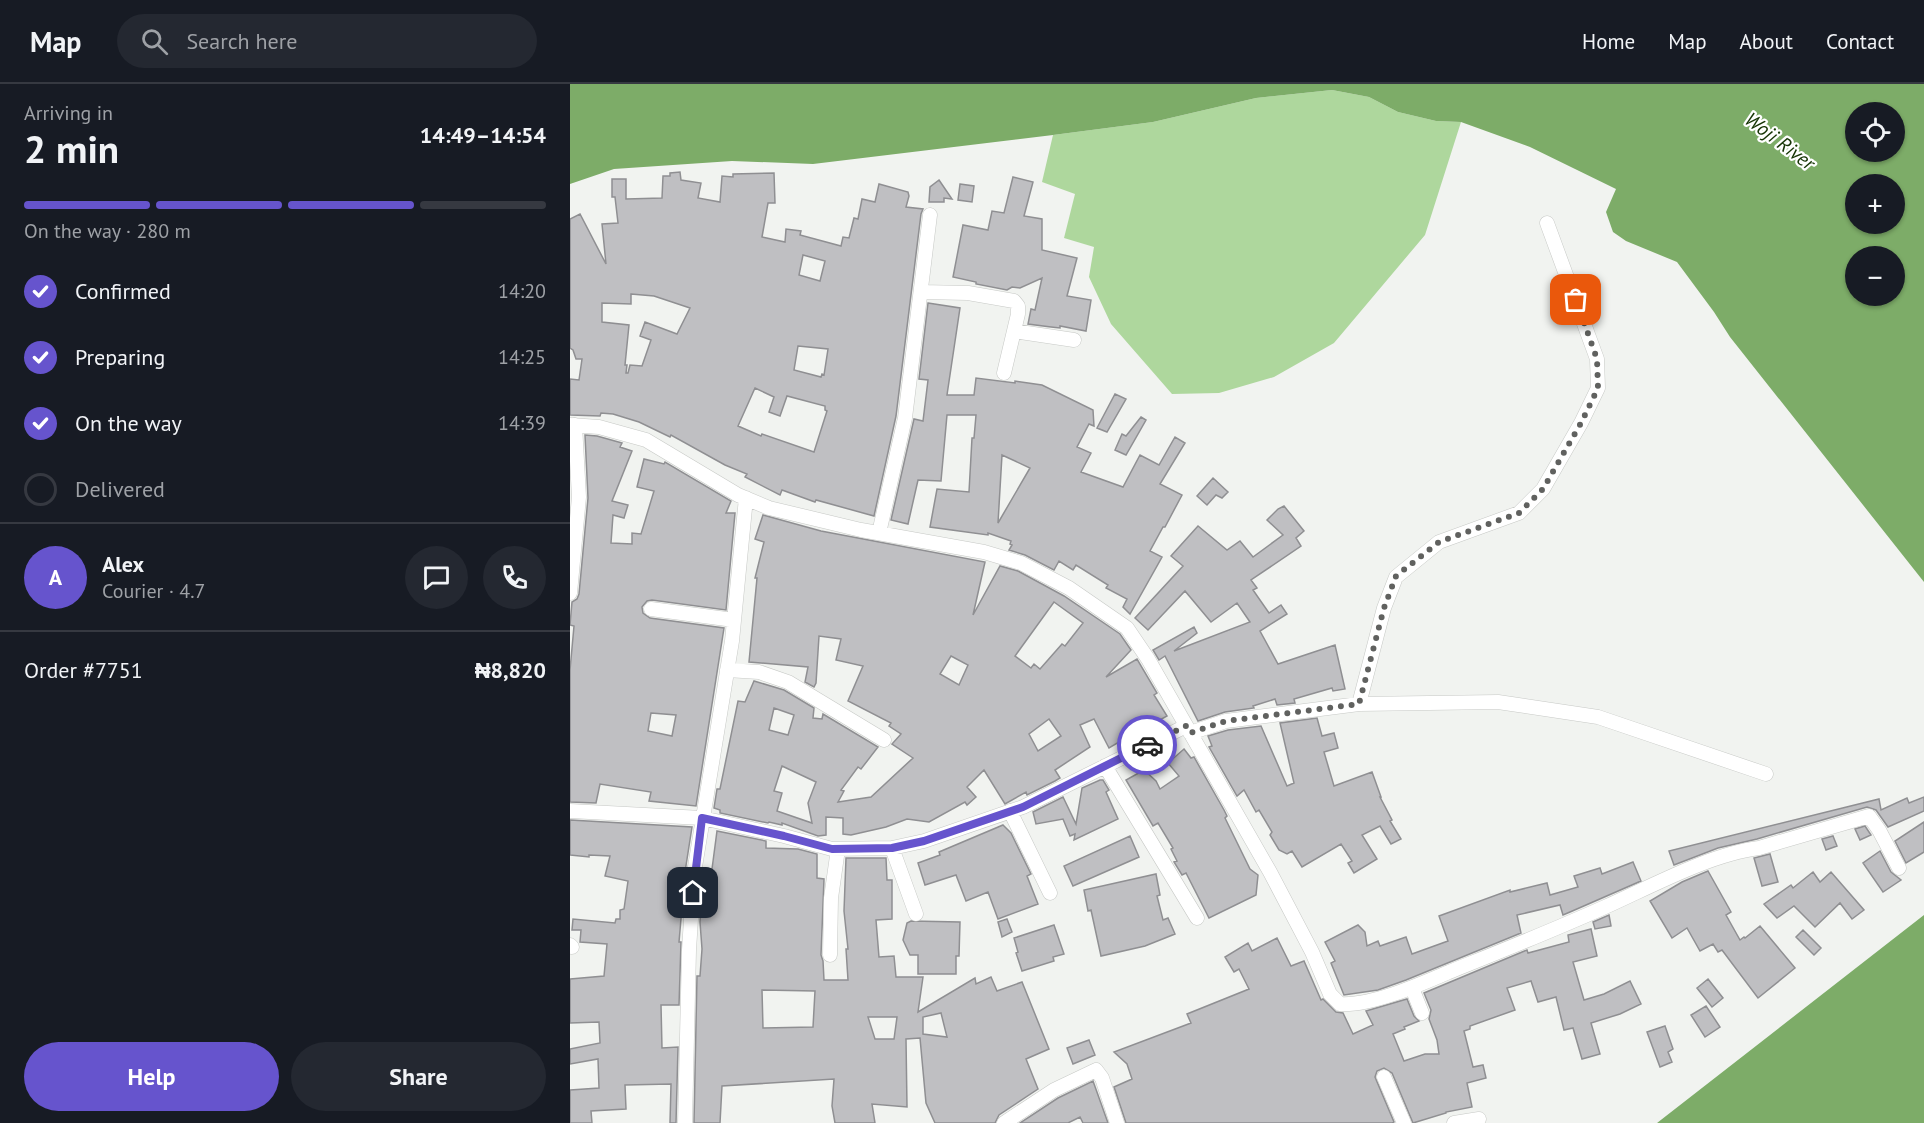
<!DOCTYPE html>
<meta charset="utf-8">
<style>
body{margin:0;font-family:"PT Sans",sans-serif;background:#242831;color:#f1f3f6;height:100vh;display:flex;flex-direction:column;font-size:22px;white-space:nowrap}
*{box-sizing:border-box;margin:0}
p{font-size:20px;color:#9ea1a6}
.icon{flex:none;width:33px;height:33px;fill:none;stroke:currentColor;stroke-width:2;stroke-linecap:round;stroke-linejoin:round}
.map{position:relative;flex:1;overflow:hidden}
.panel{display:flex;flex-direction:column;background:#171b24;width:570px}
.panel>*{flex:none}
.fabs{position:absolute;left:1275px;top:18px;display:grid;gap:12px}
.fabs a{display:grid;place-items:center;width:60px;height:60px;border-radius:50%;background:#171b24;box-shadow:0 2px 4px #0004;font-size:30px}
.pin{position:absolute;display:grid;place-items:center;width:51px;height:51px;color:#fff;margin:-26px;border-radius:12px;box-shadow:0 3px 9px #0006}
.courier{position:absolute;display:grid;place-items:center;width:60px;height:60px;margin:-30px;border:4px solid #6654cd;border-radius:50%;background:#fff;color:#222;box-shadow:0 2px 8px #0007}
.overview em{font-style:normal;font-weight:700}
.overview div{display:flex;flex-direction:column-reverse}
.overview{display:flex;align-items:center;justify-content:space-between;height:102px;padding:0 24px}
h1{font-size:39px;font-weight:700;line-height:45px}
.bar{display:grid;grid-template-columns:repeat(4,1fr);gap:9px 6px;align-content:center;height:72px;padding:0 24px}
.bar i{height:8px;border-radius:4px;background:#363941}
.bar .selected{background:#6654cd}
.bar p{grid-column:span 4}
.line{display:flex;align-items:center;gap:15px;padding:0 24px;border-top:2px solid #363941}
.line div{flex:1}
.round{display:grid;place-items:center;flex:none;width:63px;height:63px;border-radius:32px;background:#242831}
ol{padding:0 24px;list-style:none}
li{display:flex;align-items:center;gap:18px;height:66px}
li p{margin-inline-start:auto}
li .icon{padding:6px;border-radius:50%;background:#6654cd;color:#fff;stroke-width:4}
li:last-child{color:#9ea1a6}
li i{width:33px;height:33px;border:3px solid #363941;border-radius:50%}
.button{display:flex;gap:12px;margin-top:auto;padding:12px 24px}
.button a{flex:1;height:69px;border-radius:36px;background:#6654cd;color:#fff;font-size:24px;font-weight:700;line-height:69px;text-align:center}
.button a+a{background:#242831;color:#f1f3f6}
header{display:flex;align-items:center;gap:36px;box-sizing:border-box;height:84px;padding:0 30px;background:#171b24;border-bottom:2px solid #363941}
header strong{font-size:28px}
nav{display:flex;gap:33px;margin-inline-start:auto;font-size:21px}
.search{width:420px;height:54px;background:#242831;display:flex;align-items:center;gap:15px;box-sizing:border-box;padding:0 21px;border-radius:33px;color:#9ea1a6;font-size:22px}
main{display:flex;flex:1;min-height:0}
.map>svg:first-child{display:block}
</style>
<header>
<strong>Map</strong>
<div class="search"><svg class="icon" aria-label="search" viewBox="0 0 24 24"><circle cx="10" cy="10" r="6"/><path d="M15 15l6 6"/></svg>Search here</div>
<nav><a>Home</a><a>Map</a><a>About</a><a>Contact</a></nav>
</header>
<main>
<section class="panel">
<div class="overview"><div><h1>2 min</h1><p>Arriving in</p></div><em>14:49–14:54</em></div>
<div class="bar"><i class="selected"></i><i class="selected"></i><i class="selected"></i><i></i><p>On the way · 280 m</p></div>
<ol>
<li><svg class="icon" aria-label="check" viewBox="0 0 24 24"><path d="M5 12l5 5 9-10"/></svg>Confirmed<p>14:20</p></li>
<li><svg class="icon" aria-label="check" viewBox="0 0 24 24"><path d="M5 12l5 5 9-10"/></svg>Preparing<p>14:25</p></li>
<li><svg class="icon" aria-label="check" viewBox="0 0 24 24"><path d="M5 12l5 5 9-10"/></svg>On the way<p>14:39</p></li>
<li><i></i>Delivered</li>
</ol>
<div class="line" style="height:108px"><b class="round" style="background:#6654cd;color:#fff">A</b><div><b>Alex</b><p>Courier · 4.7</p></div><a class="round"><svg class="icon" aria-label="chat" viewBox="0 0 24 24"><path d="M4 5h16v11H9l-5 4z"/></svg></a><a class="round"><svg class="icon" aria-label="phone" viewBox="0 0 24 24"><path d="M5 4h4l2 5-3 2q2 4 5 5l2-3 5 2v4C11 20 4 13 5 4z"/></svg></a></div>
<div class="line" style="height:78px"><div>Order #7751</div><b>₦8,820</b></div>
<div class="button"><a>Help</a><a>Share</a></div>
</section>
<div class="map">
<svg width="1354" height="1039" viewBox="0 0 1354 1039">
<rect width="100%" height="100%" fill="#f1f3f0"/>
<!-- green -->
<path fill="#aed79d" d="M762 6 799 13 828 28 866 37 891 38 855 151 764 259 704 293 649 309 602 310 541 240 519 193 524 163 494 154 505 110 472 98 483 51 583 38 686 14Z"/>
<!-- water -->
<path fill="#7dac68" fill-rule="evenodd" d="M0 0H1354V498L1160 253 1144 228 1107 178 1056 157 1043 148 1036 128 1046 105 960 63 891 38 866 37 828 28 799 13 762 6 686 14 583 38 483 51 243 80 162 77 44 85 0 100ZM1286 28H1324V68H1286ZM1286 100H1324V140H1286ZM1286 172H1324V212H1286Z
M1354 831V1039H1087Z"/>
<!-- building -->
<path fill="#bfbfc2" stroke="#8f8f92" stroke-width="1.5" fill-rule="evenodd" d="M110 88 111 96 131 99 128 114 150 118 152 92 163 93V90L204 89 205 119H198L192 153 215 158 216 145 231 147 230 151 271 162 273 153 279 154 284 134 288 135 292 115 305 118 309 100 338 108 339 112 336 123 353 125 351 130 326 332 304 432 246 416 245 418 212 406 210 411 175 393 177 390 155 381 101 351 100 353 69 338 43 330 31 329 30 332 0 331V295L9 296 12 275H6L3 266 0 264V135L10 130 36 180 32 140 48 139 45 113H42V95H56V115L92 114 93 92H100V89ZM233 171 255 177 250 197 229 191ZM61 210 84 212 120 224 107 250 75 238 70 252 81 256 72 282 60 281 58 289H56L57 281H55L59 241 32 238V219L61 220ZM228 262 258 265 254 291 252 290 251 293 224 286ZM185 304 204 313 199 328 210 332 217 312 255 322V326L257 327 244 368 192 350 191 352 168 342Z
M443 93 463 98 454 132 472 135V166L507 174 497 212 521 216 516 247 490 242V244L481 243 458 240 461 225 465 226 472 194 450 204 442 203 437 206 406 200V198L383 193 393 141 418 146 422 127 434 129Z
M369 96 382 115 374 114V118H359L360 103Z
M390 100 404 102 402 118 388 116Z
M358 219 390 224 377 311H404L406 294 445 299V297L472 301 523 326 524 342 519 340 507 363 521 369 511 388 553 403 570 371 589 381 605 353 615 359 590 400 612 411 595 443H593L580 467 592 473 560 530 553 523 557 515 536 504 538 501 506 481 503 486 489 477 484 486 455 471 439 466 442 461 440 460 441 457 418 449V451L360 443 367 405 399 408 402 354H404L406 331H377L371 397 348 396 338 440 321 436 344 335 353 337 358 296 349 295ZM432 371 460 384 428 439Z
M545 310 556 315 537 348 527 344Z
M571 333 576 336 556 371 545 366 552 350 556 352Z
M15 351 27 352 52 359 50 363 62 367 42 417 58 421 54 434 43 431 41 459 62 460V449L71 450 84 407 67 403 74 375 94 380 95 378 161 417 156 429H165L156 526 82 516 77 517 72 523 73 529 80 534 154 544 126 722 79 717 81 708 30 700 26 719 0 718V586L4 542 0 541 2 518 7 515 9 510 18 414ZM81 629 106 631 102 652 78 647Z
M643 394 658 408 652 414 646 411 637 421 627 412Z
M714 422 734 447 726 454 731 462 681 496 687 504 683 506 699 529 711 521 717 530 690 547 708 580 765 561 775 605 763 607 762 604 724 615 725 619 707 621 705 615 683 622 684 624 655 628 628 637 595 572 589 576 583 566 624 543 627 549 604 567 680 538 667 519 641 538 615 507 578 546 565 534 613 482 601 472 628 442 657 466 670 457 683 473 713 451 697 436 708 425Z
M193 431 251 447 415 478 403 531 430 482 448 487 494 512 550 550 561 566 536 593 567 575 587 609 584 611 597 632 572 646 576 652 558 661 554 655 539 664 524 635 510 641 520 663 485 686 490 694 485 697 457 711 456 708 435 720 414 686 397 703 406 713 397 721 395 718 359 738 337 735 316 743 281 751 273 750V734L256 733V751L248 752 212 739V741L199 738 198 739 150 729V726L144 724 147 705H150L168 617 175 618 184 597 214 606 244 624 243 634 252 635 253 630 308 663 291 685 288 683 271 706 274 707 268 718 301 713 343 674 322 660 331 650 319 642 321 639 278 617 293 582 266 576 271 555 249 552 246 599 244 603 235 598 238 583 179 578 187 494H185L194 458 185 455ZM484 518 513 539 495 562 492 560 470 585 464 580 461 584 445 572ZM381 572 398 581 389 601 370 590ZM204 624 224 631 218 651 199 646ZM479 635 491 652 468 667 459 650ZM212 682 246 698 238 719 242 739 207 727 212 709 204 707Z
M747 634 752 652 764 649 768 664 754 668 764 702 802 688 811 713H810L822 736 820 737 831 755 821 760 810 742 792 751 807 775 784 789 778 779 782 777 771 760 732 783 722 767 717 770 709 766 700 751 702 748 689 726 686 728 674 706 667 712 639 663 642 662 638 652 658 646 691 642 717 702 724 699 710 639Z
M614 665 621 674 624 673 654 726 657 732 655 734 680 785 688 791 686 811 639 834 616 789 612 791 604 778 607 777 601 765 603 764 588 739 583 742 556 696 574 686 586 697 590 705 609 692 598 679Z
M530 696H533L539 706 536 708 548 735 504 756 505 750 500 752 493 735 466 740 463 728 493 713 506 740 512 704Z
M1354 713V727L1318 743 1306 726 1297 723 1187 755 1148 764 1104 781 1099 767 1309 715 1311 726 1337 714 1339 719Z
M0 736 122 743 115 788 109 858H111L109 921H91L92 964 108 963 106 1039H100L101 1000 55 1001 56 1025 21 1027 22 1039H0V1006L29 1004 28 975 0 980V965L30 959 29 938 0 939V895L34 892 37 860 10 858 11 846H2L3 835 45 839 46 835H50V826L54 825 58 797 35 792 40 772 19 771V773L0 771Z
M1354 738V768L1336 779 1325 757Z
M433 741 441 749 461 790 457 792 468 820 428 835 418 808 396 817 386 791 355 801 348 779 370 771 369 768Z
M1295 742 1301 751 1290 756 1285 745Z
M147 747 196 757V764L228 765 247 770V794L254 795 251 871 253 877 254 896H278L276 865H278L274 827 276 774H316L317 796H322V835L306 836 309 873 324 872 326 893H353L348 928 405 894 406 900 421 893 427 907 452 898 479 965 456 975 468 1005 429 1031 425 1039H365L356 1019 350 954 336 955 337 1023 302 1020 305 1039H265L262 1022 264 995 152 1002 150 1039H124L127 892H130L132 865 130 838 133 790 134 784 142 785ZM192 906 245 907 243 943 193 944ZM371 929 377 953 353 950V933ZM298 933H327L324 955H305Z
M560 752 569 773 503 802 494 782Z
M1263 752 1267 762 1256 766 1252 755Z
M1310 767 1321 788 1331 796 1313 808 1293 779Z
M1200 770 1208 798 1192 802 1184 774Z
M1063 778 1071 797 1000 828 993 831 990 821 947 831 951 849 836 896 808 906 774 911 761 879 765 877 755 858 788 841 795 848 797 862 808 857 810 862 836 853 842 870 878 857 869 832 940 806V808L977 799 980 811 1008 803 1004 792 1030 784 1032 790Z
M1138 787 1161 828 1156 831 1170 856 1174 853 1175 854 1190 842 1225 884 1188 914 1152 866 1148 868 1143 860 1130 867 1117 844 1102 854 1080 817 1112 798Z
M1243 788 1250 798 1261 788 1294 826 1282 835 1270 819 1245 843 1224 822 1207 834 1194 820 1221 801 1223 804Z
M586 790 590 811 587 812 593 836 598 834 605 850 575 862 531 872 521 826 518 827 514 806Z
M1039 831 1041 842 1025 845 1023 838Z
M437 835 442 848 432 853 428 838Z
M341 837 390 838 389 872H386V890H348V871H340L333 856 337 839Z
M484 841 494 870 483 873 484 877 452 887 446 869 448 868 444 854Z
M1021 845 1027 872 1003 878 1014 916 1034 910 1060 897 1071 920 1050 930 1021 939 1030 970 1012 975 1003 944 994 946 986 913 968 918 961 897 937 904 945 926 900 942V945L894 947 903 983 913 981 916 994 897 999 902 1023 876 1028V1029L843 1039 822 989 814 984 807 987 805 993 824 1038 822 1039H556L544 1003 562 995 557 980 544 968 621 939 617 930 679 905 669 885 664 888 655 873 678 859 682 867 707 854 721 882 734 877 751 916 753 915 766 928 773 929 783 950 803 941 796 927 837 915 844 932 849 937 834 943 835 945 823 950 834 977 855 970H869L867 956 859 935 861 926 854 909 957 866 958 869 999 858 998 851Z
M1233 846 1251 864 1244 871 1226 853Z
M1138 895 1153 914 1142 923 1127 904Z
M1136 922 1150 943 1135 953 1121 931Z
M1095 942 1103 965 1098 968 1102 978 1090 983 1077 948Z
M519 956 525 971 503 980 497 964Z
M523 997 538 1039H513L510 1033 498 1039H450L488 1014Z"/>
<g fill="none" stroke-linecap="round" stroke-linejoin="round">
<defs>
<path id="minor" d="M351 208 398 209 444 217 448 222V230L434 289
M444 247 504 256
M0 341 29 343 76 356 168 411 199 424 291 446 414 468 451 479 499 504 557 544 578 575 700 788 742 868 760 910 770 920C801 922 849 901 879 888 931 867 984 846 1035 823 1080 803 1140 770 1189 764L1299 732 1309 746 1329 784
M309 449 335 334 360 131
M0 509 9 413 5 341
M81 525 164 536
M157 586 189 588 218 598 314 656
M789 620 814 524 826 493 869 458 949 429 973 405 1011 339 1028 304 1027 275 977 139
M620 649 656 637 789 620 928 618 1028 633 1196 690
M535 682 627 834
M0 727 132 734 214 752 262 765 322 764 354 757 453 723 616 642
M440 727 480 809
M322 764 346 830
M0 861 2 863
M260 871 261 814 268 765
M842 904 852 929
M814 993 834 1039
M115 1039 119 866 124 789 162 557 176 414
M434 1039 484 1006 526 986 532 994 547 1039
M884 1039 909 1035"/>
</defs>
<!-- minor casing -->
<use href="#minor" stroke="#c7c9c6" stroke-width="15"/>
<!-- minor -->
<use href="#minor" stroke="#fff" stroke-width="14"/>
</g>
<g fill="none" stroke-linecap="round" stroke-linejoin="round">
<!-- done -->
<path stroke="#60615f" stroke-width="6" stroke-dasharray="0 10.8" d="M577 661 616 642 620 649 656 637 789 620 814 524 826 492 869 458 949 429 973 405 1011 339 1028 304 1027 275 1006 216"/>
<!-- route -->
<path stroke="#6654cd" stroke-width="8" d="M123 809 132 734 214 752 262 765 322 764 354 757 453 723 577 661"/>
</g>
<g text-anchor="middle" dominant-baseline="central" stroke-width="4.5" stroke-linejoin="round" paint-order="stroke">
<!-- water labels -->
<g font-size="20" font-style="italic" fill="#163505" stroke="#fff">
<text transform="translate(1210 57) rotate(37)">Woji River</text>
</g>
</g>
</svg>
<div class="fabs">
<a><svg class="icon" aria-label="locate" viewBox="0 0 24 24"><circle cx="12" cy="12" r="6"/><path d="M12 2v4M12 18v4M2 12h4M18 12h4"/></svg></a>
<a>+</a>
<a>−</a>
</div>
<div class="pin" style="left:1006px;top:216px;background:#ea580c"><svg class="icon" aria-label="bag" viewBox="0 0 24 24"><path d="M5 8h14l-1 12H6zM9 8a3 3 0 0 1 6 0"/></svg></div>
<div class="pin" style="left:123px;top:809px;background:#1f2937"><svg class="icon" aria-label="home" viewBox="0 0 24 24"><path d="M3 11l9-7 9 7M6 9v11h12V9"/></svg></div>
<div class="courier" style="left:577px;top:661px"><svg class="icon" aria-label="car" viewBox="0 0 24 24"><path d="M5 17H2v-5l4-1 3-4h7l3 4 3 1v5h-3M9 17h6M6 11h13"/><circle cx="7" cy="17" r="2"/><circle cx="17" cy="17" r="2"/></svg></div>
</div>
</main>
